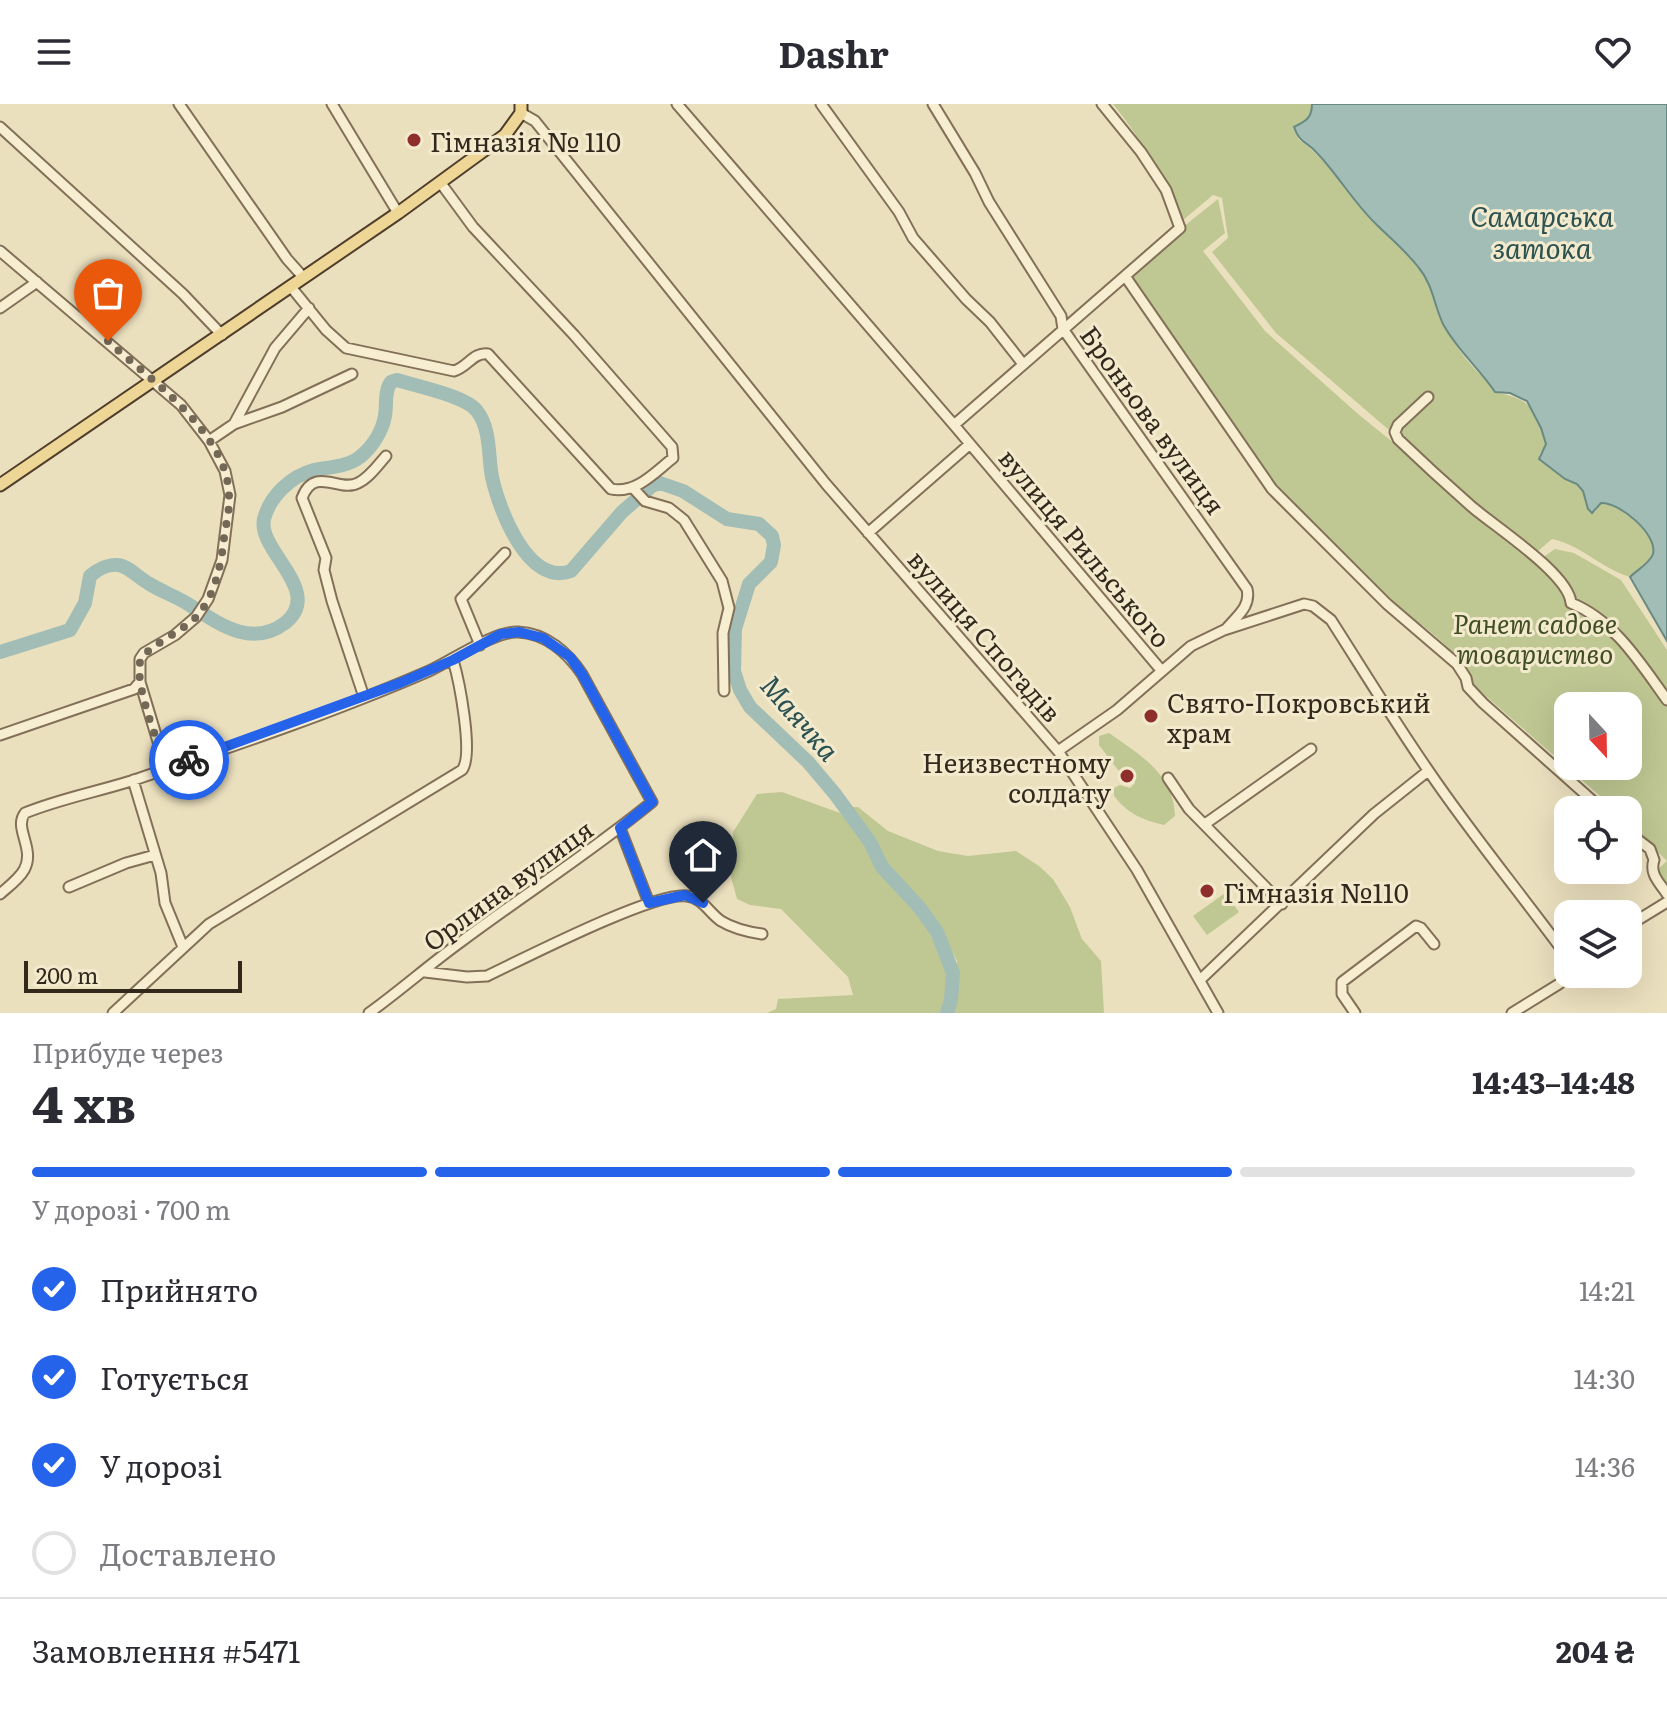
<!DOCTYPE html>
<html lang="uk">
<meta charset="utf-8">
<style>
body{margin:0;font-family:Literata,serif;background:#f7f7f7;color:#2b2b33;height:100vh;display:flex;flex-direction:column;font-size:30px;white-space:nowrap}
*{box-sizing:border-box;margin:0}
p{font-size:26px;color:#7c7c81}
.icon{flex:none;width:44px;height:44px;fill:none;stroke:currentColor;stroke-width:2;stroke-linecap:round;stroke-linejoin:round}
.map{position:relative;height:909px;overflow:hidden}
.details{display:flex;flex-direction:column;background:#fff;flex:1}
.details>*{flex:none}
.needle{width:52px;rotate:158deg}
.buttons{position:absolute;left:1554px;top:588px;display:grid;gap:16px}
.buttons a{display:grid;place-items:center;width:88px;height:88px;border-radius:16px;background:#fff;box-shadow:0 8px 32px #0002;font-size:40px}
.scale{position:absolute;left:24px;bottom:20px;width:218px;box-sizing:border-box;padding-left:8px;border:4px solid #32281c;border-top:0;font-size:22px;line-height:28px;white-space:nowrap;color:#32281c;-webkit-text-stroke:6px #f3eacd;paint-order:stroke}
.pin{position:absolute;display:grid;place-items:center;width:68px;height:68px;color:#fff;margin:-82px -34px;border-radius:50% 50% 50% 0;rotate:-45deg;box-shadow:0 0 8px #0007}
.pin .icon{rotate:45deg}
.courier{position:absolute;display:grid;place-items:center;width:80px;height:80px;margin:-40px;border:6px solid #2563eb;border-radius:50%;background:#fff;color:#222;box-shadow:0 2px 10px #0007}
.headline em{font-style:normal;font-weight:700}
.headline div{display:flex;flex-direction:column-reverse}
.headline{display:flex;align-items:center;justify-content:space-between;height:136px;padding:0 32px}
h1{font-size:52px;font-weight:700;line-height:60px}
.bar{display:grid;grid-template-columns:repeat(4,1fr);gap:12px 8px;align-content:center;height:96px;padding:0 32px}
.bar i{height:10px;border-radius:6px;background:#e1e1e2}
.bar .active{background:#2563eb}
.bar p{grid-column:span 4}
.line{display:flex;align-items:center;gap:20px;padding:0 32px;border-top:2px solid #e1e1e2}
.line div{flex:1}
ol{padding:0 32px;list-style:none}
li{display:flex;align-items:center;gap:24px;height:88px}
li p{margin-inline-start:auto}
li .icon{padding:8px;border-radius:50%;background:#2563eb;color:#fff;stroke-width:4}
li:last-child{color:#7c7c81}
li i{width:44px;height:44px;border:4px solid #e1e1e2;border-radius:50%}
header{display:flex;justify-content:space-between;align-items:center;height:104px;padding:0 32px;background:#fff;font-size:36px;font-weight:700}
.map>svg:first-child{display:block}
</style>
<header><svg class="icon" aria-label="menu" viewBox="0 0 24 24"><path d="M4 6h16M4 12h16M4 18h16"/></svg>Dashr<svg class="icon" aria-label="heart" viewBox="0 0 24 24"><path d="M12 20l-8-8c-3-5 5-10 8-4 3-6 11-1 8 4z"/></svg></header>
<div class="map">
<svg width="1667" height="909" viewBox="0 0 1667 909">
<rect width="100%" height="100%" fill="#ebe0be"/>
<!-- green -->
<path fill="#bfc893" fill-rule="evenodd" d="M1113 0H1312V8L1298 35C1330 57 1348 93 1376 120 1393 136 1411 149 1423 169 1439 195 1444 226 1463 251 1472 264 1486 274 1495 288 1532 296 1535 303 1546 340L1539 351C1550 370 1563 369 1577 380 1585 385 1586 397 1588 405L1595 408 1601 399C1619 399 1658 430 1653 450 1650 459 1637 466 1630 473 1602 465 1581 441 1552 435L1537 448 1518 431 1514 433 1502 423 1276 229 1212 148 1228 134 1222 94 1213 91 1182 117C1166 74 1141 35 1113 0Z
M1218 95 1225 129 1203 147 1265 227 1358 310 1539 456 1555 445 1574 449 1621 476 1667 546V782L1656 767 1667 757 1628 718V706H1616L1471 579C1463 554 1436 531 1415 516 1407 510 1397 506 1389 499 1348 460 1308 418 1270 374L1128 167ZM1568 602H1628V662H1568Z
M1109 629C1140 651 1174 670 1175 712L1164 721C1143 716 1128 710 1114 692V684L1120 681 1130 684 1135 679 1133 671 1118 666 1099 641V632Z
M782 688 840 709 851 719 869 746 876 766 925 819 947 866 949 885 940 909H767L776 905 778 895 853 891 848 873 781 805 750 801 737 795 731 773 733 728 757 690Z
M850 703H858L888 727 938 747 968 752 1016 747 1039 762 1053 775 1070 803 1082 835 1101 857 1104 909H951L958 886 957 857 928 806 896 776Z
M1242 776 1257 792 1248 800 1233 784Z
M1225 789 1239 808 1207 831 1193 812Z"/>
<!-- water -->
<path fill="#a1bdb6" stroke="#698a83" stroke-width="2" d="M1312 0H1667V537L1630 473C1637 466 1650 459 1653 450 1658 430 1619 398 1601 399L1592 409 1588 405 1583 387 1577 380 1565 375 1539 355 1546 340 1541 324 1527 297 1510 289 1495 288C1479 264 1457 246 1443 220 1434 201 1433 181 1419 164 1406 147 1391 135 1376 120 1354 99 1338 71 1317 49 1307 37 1300 40 1294 23 1306 17 1312 14 1312 0Z"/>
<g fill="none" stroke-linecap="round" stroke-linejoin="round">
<!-- river -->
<path stroke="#a1bdb6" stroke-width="14" d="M0 548 70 526 85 499 90 472C97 466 108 460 118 461 128 462 139 474 148 479 162 488 178 493 191 502 219 520 252 544 285 519 325 487 257 447 264 415 270 392 291 372 314 366 329 363 347 363 360 353 372 343 382 328 385 312 387 301 384 287 391 278L397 276C416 282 466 292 477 307 491 325 488 352 492 373 499 405 528 483 571 467L622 408 652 382 660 379 683 387 727 415 759 420 772 432 774 441 771 458 749 480 735 525 734 567 740 586 750 603 808 658 835 690 870 738 882 763 920 804 937 828 953 869 951 896 947 909"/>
<defs>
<path id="minor" d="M179 0 287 155 304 174
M332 0 398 109
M677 0 954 321 1161 566
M821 0 899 108 913 134 966 195 990 218 1023 260
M933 0 975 69 989 98 1061 212 1063 225 1247 485C1251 502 1238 511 1227 524
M521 9 535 17 826 380 1058 647 1137 766 1218 909
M0 23 183 190 222 231
M0 147 181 301 209 337 225 367 230 391 222 456 208 495 196 513 175 531 144 549 140 555V578L166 664
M1125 172 1272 385 1387 500 1457 560 1466 574 1468 583 1483 599 1603 706
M291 183 326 226 346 244 454 267C468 263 473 248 488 250L611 385C636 390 654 369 673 354L672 343 574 231 473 123 440 78
M0 204 37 178
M1428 293 1398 321 1395 328 1398 335C1422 358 1446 380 1471 402 1494 422 1569 470 1571 499 1614 516 1641 560 1667 596
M234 320 282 303 352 270
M954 321 1180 124 1166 86 1141 48 1102 0
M209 337 234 320 275 244 309 204
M634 385 645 397 669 404 684 416 722 477 729 504 723 529 724 587
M868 429 970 340
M480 541 461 495 505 449
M364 593 332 497 324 466 326 454 302 394C314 361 340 389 358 379 369 374 378 361 386 352
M0 631 134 585 140 578
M1058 647 1117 606 1191 542 1224 526 1304 500 1313 502 1331 516C1363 566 1394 617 1428 666 1472 731 1522 791 1568 854
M1168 674 1189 705 1282 800
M133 676 161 769 165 799 183 843
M1205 720 1311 645
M620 724 649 799
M1628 728 1650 745 1654 756C1649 770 1660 779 1667 790
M69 783 126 759 155 751
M0 790C8 783 19 775 24 766 36 745 13 724 25 709 59 695 96 688 131 677 231 643 332 609 429 567 453 556 494 527 518 528 546 529 568 549 582 570L652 698C591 748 525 790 462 837 430 860 401 886 369 909
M1628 822 1667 798
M425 868 467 873 487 872C523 855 655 787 687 792 703 794 709 809 721 817 734 825 748 828 762 830
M1200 876 1374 710 1428 667
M113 909 209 820 462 666C474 651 459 576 453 556
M1355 909 1342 890V878L1416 822 1421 824 1434 840
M1512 909 1559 880 1569 870"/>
<path id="major" d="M0 381 398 109 505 31 521 9V0"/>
</defs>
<!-- minor casing -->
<use href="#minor" stroke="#827058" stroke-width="13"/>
<!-- major casing -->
<use href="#major" stroke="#503e2c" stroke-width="15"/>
<!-- minor -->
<use href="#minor" stroke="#f7edd0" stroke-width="9"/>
<!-- major -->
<use href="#major" stroke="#eed796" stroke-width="11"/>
</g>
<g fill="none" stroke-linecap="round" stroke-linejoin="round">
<!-- done -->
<path stroke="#736855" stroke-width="8" stroke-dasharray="0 14.4" d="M108 237C150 276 228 328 229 392 230 405 226 420 224 434 221 461 215 493 196 513 185 526 142 545 140 558 135 583 158 638 166 664L189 656"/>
<!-- route -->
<path stroke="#2563eb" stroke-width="10" d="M189 656 400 579 453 556 501 530 519 528 543 534 570 553 582 570 652 698 620 724 649 799 685 791 703 799"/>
</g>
<!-- markers -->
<g fill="#8e2f2b" stroke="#f3eacd" stroke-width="3">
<circle cx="414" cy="36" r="8"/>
<circle cx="1151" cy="612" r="8"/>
<circle cx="1127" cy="672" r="8"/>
<circle cx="1207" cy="787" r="8"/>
</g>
<g text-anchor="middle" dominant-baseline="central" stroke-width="6" stroke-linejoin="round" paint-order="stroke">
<!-- poi labels -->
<g font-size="26" fill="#32281c" stroke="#f3eacd" text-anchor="start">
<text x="430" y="36">Гімназія № 110</text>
<text x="1167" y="597">Свято-Покровський<tspan x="1167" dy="30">храм</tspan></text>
<text x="1111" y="657" text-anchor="end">Неизвестному<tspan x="1111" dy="30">солдату</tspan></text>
<text x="1223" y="787">Гімназія №110</text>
</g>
<!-- street labels -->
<g font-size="26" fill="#32281c" stroke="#f3eacd">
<text transform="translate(1154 315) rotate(54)">Броньова вулиця</text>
<text transform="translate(1086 443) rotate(50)">вулиця Рильського</text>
<text transform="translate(986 531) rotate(49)">вулиця Спогадів</text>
<text transform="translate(507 780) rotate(-36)">Орлина вулиця</text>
</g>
<!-- park labels -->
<g font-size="26" font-style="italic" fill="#414e23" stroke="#f3eacd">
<text x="1535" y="518">Ранет садове<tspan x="1535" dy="30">товариство</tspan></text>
</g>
<!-- water labels -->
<g font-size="28" font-style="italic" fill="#2b5151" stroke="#f3eacd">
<text x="1542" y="111">Самарська<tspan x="1542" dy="32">затока</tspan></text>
<text transform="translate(801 613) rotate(49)">Маячка</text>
</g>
</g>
</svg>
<div class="buttons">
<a><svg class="needle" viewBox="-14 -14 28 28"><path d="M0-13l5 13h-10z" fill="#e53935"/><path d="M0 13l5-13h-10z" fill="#7c7c81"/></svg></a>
<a><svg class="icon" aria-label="locate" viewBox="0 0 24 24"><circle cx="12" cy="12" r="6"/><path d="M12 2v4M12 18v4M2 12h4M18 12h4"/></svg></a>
<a><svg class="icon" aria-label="layers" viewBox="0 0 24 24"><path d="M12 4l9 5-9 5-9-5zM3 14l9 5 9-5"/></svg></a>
</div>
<div class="scale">200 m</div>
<div class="pin" style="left:108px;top:237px;background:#ea580c"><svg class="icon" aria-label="bag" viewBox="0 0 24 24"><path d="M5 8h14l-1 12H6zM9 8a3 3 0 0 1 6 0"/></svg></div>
<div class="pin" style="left:703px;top:799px;background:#1f2937"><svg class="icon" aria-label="home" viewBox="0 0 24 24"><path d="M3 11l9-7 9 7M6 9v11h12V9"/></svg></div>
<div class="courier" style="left:189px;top:656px"><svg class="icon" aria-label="bike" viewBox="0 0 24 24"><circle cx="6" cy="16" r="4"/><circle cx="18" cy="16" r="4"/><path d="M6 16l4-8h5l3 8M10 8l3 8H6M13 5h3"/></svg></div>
</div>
<section class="details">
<div class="headline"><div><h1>4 хв</h1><p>Прибуде через</p></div><em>14:43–14:48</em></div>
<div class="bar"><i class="active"></i><i class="active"></i><i class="active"></i><i></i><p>У дорозі · 700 m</p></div>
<ol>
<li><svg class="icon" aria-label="check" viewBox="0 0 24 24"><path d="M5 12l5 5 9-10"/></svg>Прийнято<p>14:21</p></li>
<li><svg class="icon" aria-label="check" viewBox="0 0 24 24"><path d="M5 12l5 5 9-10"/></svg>Готується<p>14:30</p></li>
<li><svg class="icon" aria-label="check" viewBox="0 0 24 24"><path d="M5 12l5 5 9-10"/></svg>У дорозі<p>14:36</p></li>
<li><i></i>Доставлено</li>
</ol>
<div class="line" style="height:104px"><div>Замовлення #5471</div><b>204 ₴</b></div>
</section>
